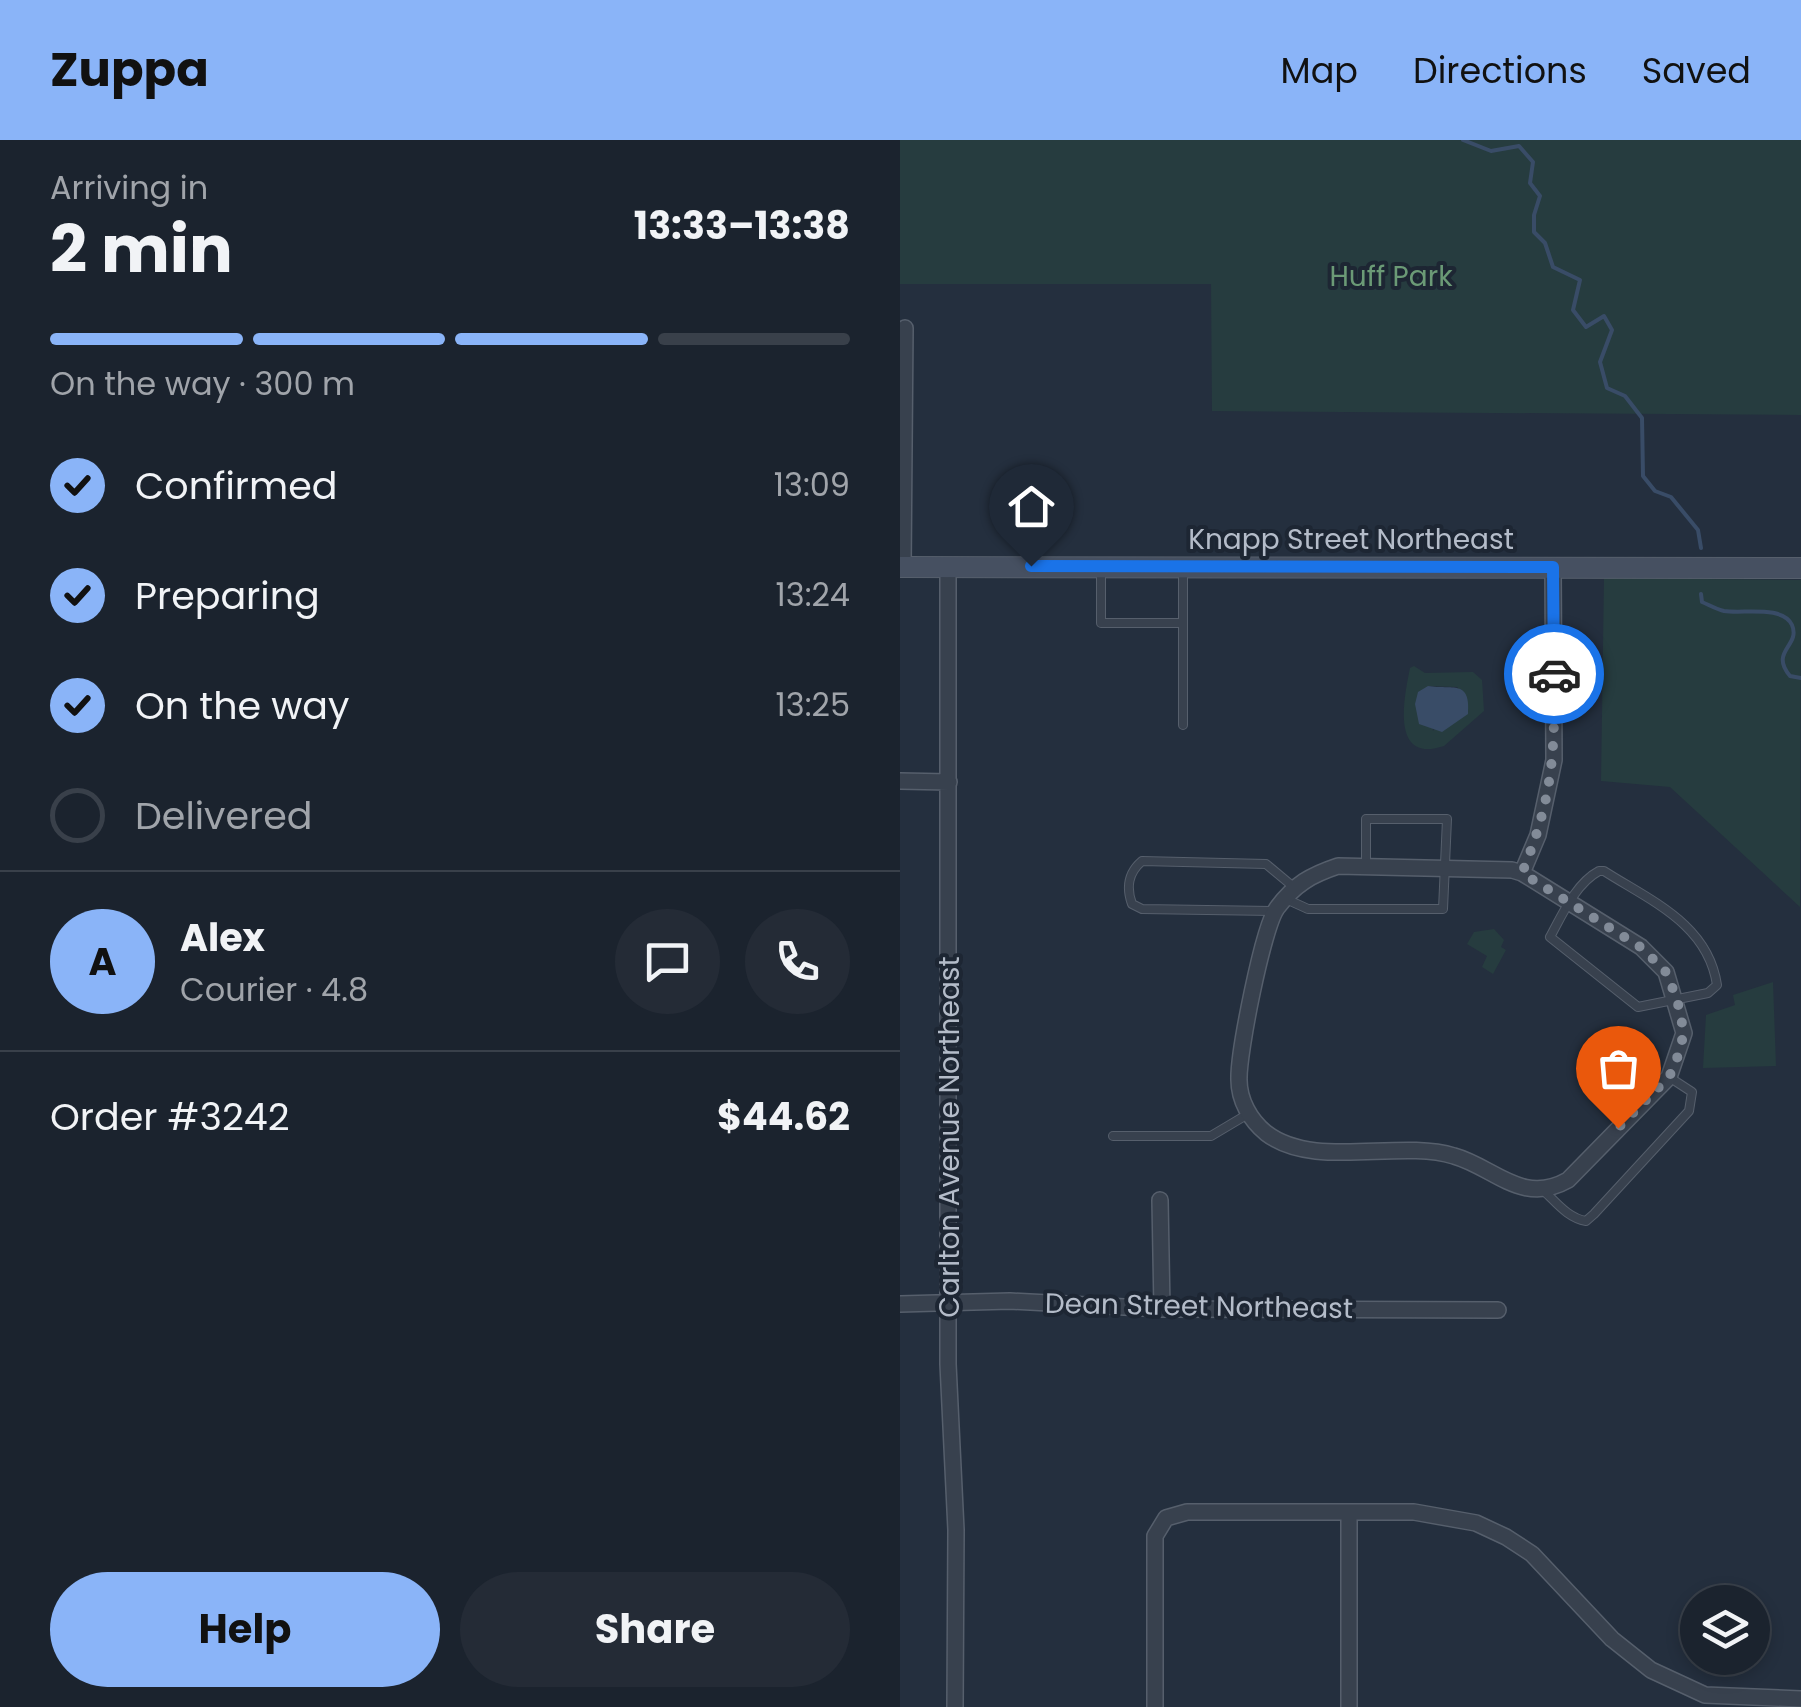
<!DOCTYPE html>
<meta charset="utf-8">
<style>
body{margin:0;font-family:Poppins,sans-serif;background:#242b36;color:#f1f3f6;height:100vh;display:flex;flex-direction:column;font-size:38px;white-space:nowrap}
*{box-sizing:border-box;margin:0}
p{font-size:32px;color:#a0a4aa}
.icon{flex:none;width:55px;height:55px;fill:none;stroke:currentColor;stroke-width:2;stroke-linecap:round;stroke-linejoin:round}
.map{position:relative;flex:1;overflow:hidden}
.drawer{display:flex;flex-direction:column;background:#1b232e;width:900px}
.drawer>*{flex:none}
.controls{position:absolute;left:780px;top:1445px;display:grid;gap:20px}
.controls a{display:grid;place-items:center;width:90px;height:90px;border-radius:50%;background:#1b232e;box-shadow:0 5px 15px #0003,0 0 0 2px #39404a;font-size:50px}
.pin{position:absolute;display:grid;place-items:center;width:85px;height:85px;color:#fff;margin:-102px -42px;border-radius:50% 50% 50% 0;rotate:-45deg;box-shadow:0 0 10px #0007}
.pin .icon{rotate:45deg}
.courier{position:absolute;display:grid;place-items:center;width:100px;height:100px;margin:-50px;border:8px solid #1a73e8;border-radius:50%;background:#fff;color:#222;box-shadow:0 2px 12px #0007}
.head em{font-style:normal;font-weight:700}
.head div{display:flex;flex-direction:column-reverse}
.head{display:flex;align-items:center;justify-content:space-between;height:170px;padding:0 50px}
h1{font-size:65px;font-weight:700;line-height:75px}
.bar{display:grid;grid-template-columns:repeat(4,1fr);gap:15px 10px;align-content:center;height:120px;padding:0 50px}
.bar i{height:12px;border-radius:8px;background:#39404a}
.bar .current{background:#8ab4f8}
.bar p{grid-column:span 4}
.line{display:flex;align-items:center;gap:25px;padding:0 50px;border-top:2px solid #39404a}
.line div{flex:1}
.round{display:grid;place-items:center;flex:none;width:105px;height:105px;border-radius:52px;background:#242b36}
ol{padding:0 50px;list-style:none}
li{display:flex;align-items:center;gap:30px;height:110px}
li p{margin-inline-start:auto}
li .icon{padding:10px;border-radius:50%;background:#8ab4f8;color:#111;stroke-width:4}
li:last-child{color:#a0a4aa}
li i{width:55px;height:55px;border:5px solid #39404a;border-radius:50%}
.button{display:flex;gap:20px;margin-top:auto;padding:20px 50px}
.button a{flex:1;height:115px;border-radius:60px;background:#8ab4f8;color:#111;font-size:40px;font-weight:700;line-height:115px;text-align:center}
.button a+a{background:#242b36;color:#f1f3f6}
header{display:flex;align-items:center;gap:60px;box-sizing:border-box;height:140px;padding:0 50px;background:#8ab4f8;color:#111}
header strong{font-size:48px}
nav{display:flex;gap:55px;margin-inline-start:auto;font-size:35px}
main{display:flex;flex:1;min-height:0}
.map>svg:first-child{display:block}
</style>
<header>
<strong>Zuppa</strong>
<nav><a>Map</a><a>Directions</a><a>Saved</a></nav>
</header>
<main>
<section class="drawer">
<div class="head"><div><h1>2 min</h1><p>Arriving in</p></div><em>13:33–13:38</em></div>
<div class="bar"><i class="current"></i><i class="current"></i><i class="current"></i><i></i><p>On the way · 300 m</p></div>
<ol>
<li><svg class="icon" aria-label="check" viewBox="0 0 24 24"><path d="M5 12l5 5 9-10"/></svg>Confirmed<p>13:09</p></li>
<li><svg class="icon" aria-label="check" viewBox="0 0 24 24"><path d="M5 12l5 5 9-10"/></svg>Preparing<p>13:24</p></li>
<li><svg class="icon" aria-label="check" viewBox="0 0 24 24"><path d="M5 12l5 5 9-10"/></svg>On the way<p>13:25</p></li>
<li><i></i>Delivered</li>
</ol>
<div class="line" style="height:180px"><b class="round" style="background:#8ab4f8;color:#111">A</b><div><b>Alex</b><p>Courier · 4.8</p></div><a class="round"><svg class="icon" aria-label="chat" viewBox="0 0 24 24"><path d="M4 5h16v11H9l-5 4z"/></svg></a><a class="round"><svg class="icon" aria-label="phone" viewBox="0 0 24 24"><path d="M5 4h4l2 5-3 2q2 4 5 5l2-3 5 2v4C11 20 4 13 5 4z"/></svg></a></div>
<div class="line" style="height:130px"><div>Order #3242</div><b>$44.62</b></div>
<div class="button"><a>Help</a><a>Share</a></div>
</section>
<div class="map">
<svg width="901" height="1567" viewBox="0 0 901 1567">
<rect width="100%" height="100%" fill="#242f3e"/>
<!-- green -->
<path fill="#263c3f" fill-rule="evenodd" d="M0 0H901V275L312 271 311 144H0Z
M704 438 901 440 900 767 770 647 701 641Z
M514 526 525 533 573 532 582 540 584 571 544 606C490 624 504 558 510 528ZM528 546 558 547 533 591Z
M594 789 604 800 601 807 606 810 593 834 582 827 587 816 567 804 574 792Z
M873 842 876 926 803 928 806 875 835 865 833 855Z"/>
<!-- water -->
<path fill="#394c67" d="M528 546C552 550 571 539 568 574L542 592 519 584 515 564 518 552Z"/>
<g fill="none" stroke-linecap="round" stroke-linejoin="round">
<!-- stream -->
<path stroke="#394c67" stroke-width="4" d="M563 0 591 11 619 6 633 22 630 43 640 56 634 75V92L645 103 653 127 680 140 673 170 686 187 704 176 712 190 700 222 707 248 725 256 742 278 743 336 755 351 771 357 798 390 801 408
M801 454 802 462C809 465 816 469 824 471 843 474 883 465 892 485 901 506 869 511 890 536L901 538"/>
<defs>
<path id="lane" d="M201 431V483H282
M283 431V585
M699 731H704C751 761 808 784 817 845L808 853 738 867 650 797C662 775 676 743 699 731Z
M386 759 408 769H543L547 679H466V726
M375 771 242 769 232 764C226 747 228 733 242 721L366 724 396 749
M213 996H311L348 974
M644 1051C657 1063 668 1078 686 1081L694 1074 789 971 792 952 769 937"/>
<path id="street" d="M3 427 5 188
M48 427V1224L56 1390 55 1567
M0 641 49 642
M438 726 612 730 622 733 741 807 766 832 784 893 769 937 668 1040C622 1066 594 1027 554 1016 498 999 414 1030 366 993 350 980 339 960 339 940 338 914 363 787 377 768 395 744 411 735 438 726Z
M622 733 638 695 654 620 653 427
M260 1060 262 1169
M0 1164 110 1161 262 1169 598 1170
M255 1567V1396L266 1378 287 1372H514L576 1383 606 1397 632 1414 712 1499 751 1530 805 1555 901 1559
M449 1567V1372"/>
<path id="secondary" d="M0 427 901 428"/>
</defs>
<!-- lane casing -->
<use href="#lane" stroke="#565f6c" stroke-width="10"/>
<!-- street casing -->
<use href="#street" stroke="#565f6c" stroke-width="18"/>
<!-- secondary casing -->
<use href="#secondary" stroke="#565f6c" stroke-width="22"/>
<!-- lane -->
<use href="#lane" stroke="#38414e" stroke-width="8"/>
<!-- street -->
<use href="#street" stroke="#38414e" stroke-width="15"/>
<!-- secondary -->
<use href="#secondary" stroke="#465061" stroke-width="20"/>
</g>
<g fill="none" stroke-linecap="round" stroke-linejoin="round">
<!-- done -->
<path stroke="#828b98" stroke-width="10" stroke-dasharray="0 18" d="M654 534C655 613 653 658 622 733L742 808 766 832 777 859 784 893 776 922 769 937 718 988"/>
<!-- route -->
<path stroke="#1a73e8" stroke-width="12" d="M131 426 653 427 654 534"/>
</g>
<g text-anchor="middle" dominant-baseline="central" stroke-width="8" stroke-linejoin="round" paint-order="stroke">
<!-- park labels -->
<g font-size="28" fill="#6b9a76" stroke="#1d2633">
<text x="491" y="136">Huff Park</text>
</g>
<!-- street labels -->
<g font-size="28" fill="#b4bcc9" stroke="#1d2633">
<text x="451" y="399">Knapp Street Northeast</text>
<text transform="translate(49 997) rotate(-90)">Carlton Avenue Northeast</text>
<text transform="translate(299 1166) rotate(1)">Dean Street Northeast</text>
</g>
</g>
</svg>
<div class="controls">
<a><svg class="icon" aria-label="layers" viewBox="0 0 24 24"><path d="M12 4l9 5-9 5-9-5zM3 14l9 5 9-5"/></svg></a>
</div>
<div class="pin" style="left:718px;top:988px;background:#ea580c"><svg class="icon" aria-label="bag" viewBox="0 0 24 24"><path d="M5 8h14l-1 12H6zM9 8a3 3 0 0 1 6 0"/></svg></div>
<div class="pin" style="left:131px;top:426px;background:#1f2937"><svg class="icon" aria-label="home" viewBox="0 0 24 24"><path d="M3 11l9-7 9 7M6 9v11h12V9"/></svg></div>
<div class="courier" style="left:654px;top:534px"><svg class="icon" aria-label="car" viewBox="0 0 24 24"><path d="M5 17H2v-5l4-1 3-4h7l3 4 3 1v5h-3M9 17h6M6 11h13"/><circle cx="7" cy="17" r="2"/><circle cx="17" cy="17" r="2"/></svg></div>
</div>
</main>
